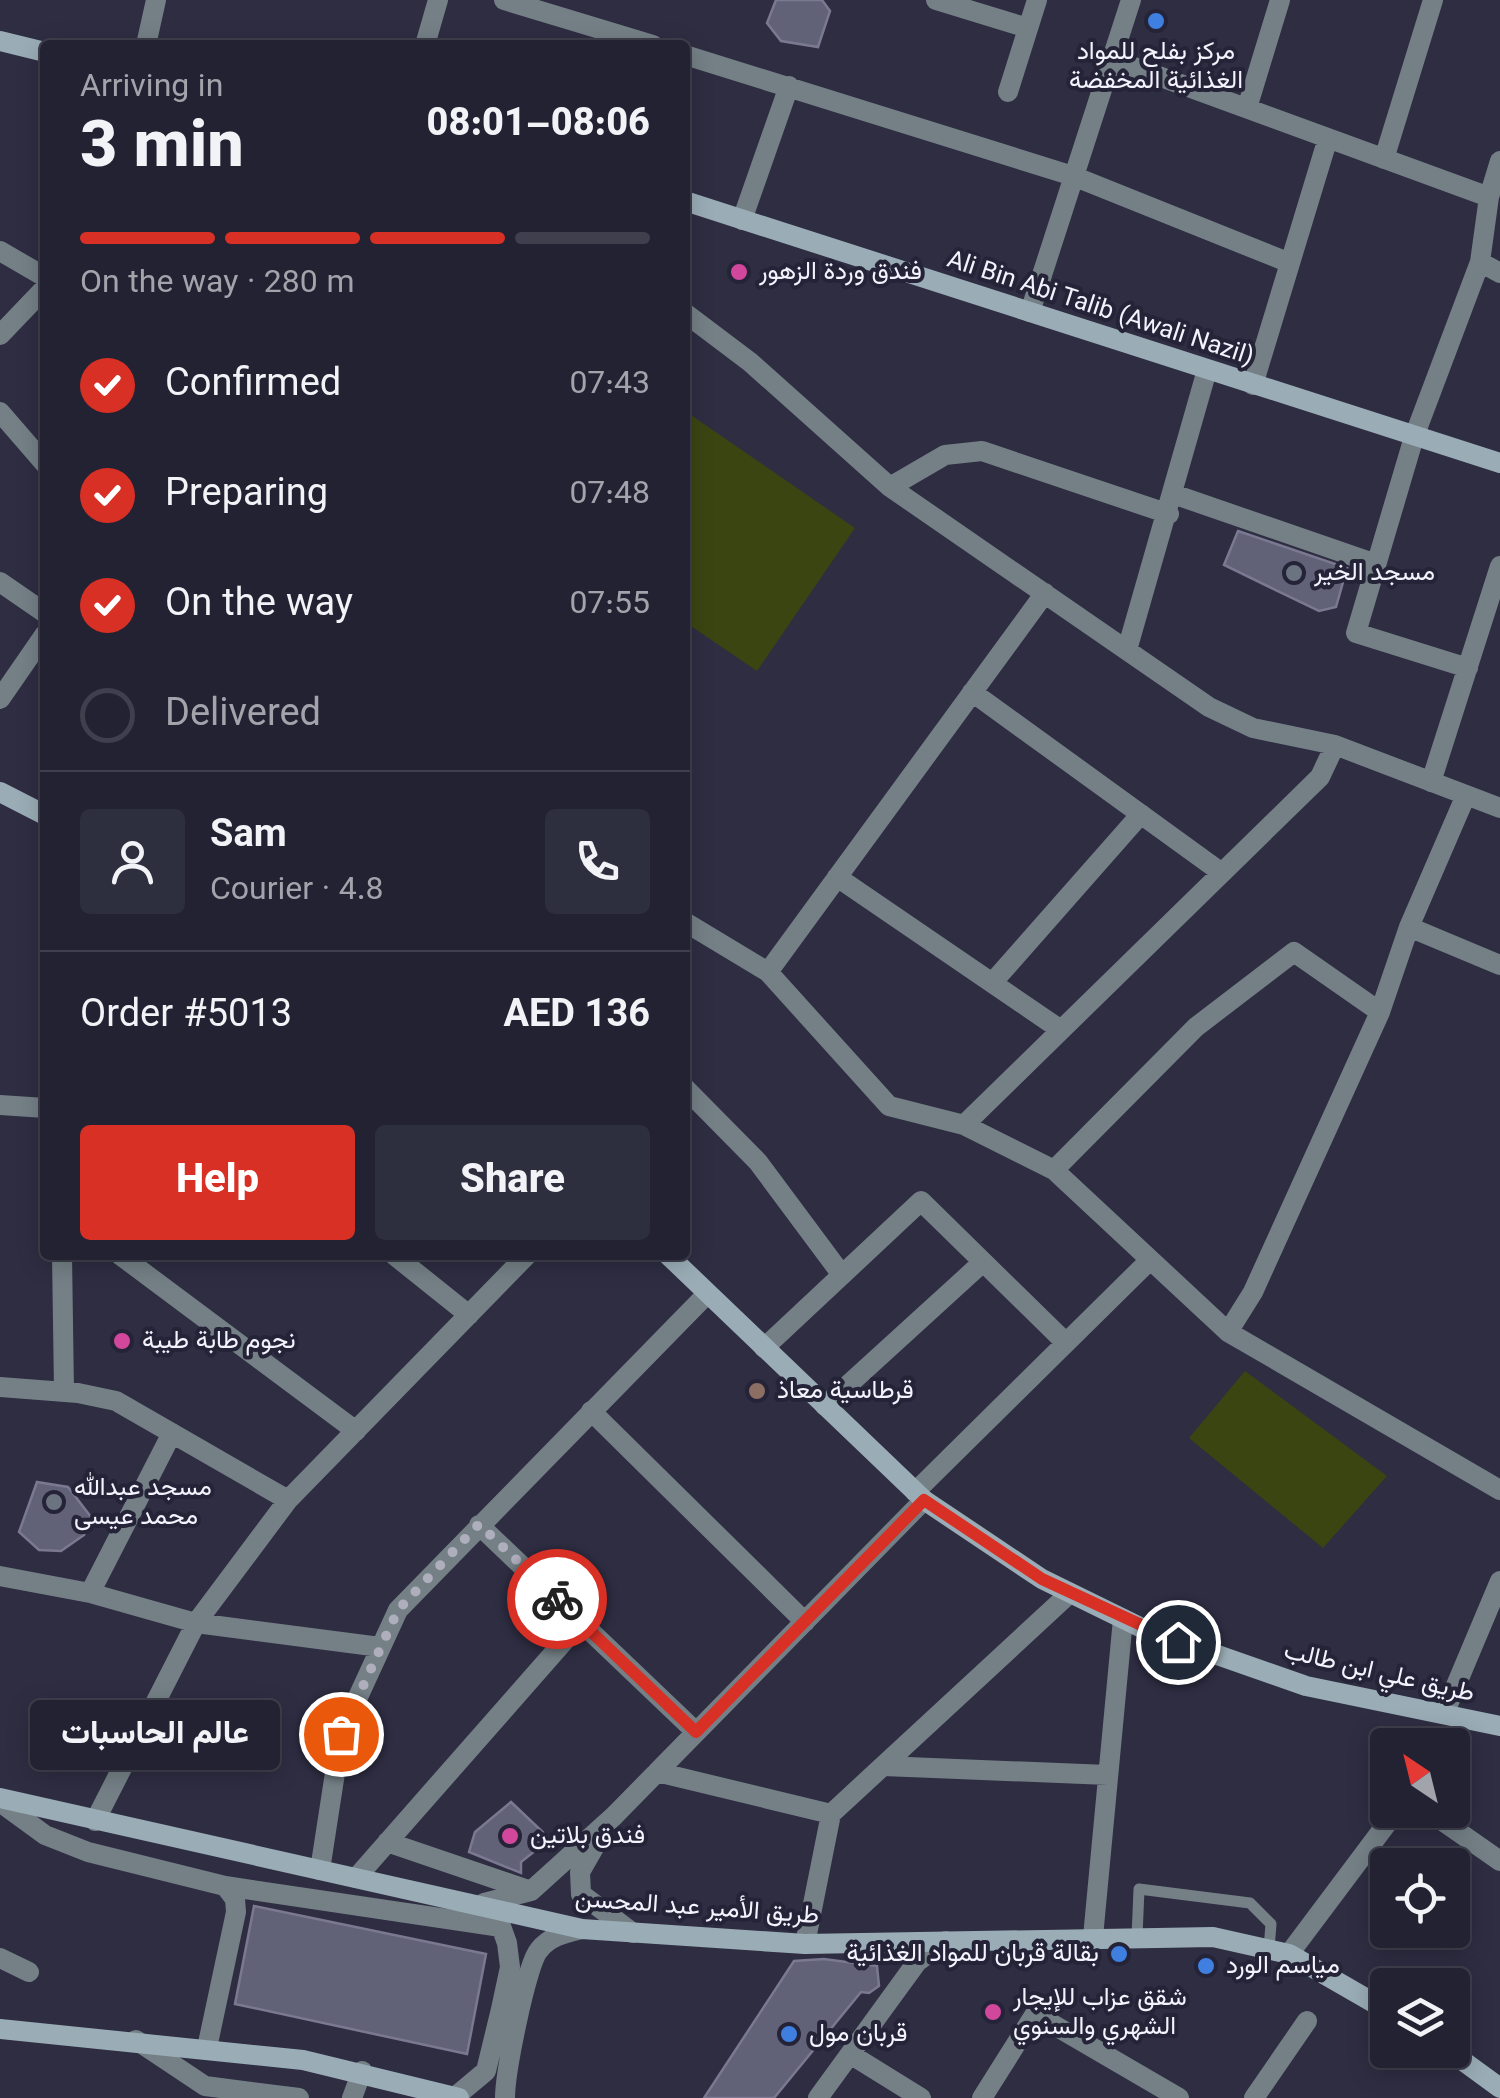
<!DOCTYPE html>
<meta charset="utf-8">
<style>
body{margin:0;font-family:Georgia,Vazirmatn,serif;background:#2e2f3e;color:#f1f3f6;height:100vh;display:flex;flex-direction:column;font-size:38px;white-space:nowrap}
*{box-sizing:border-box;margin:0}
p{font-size:32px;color:#a2a4ac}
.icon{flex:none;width:55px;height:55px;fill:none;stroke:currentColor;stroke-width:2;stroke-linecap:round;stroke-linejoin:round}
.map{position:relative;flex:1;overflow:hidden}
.side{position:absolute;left:40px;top:40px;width:650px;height:1220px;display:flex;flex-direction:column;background:#222232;border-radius:10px;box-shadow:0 5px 25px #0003,0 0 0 2px #3f3f4d}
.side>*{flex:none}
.needle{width:65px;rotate:325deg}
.tools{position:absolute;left:1370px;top:1728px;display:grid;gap:20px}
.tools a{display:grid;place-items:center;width:100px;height:100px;border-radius:10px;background:#222232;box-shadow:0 5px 25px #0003,0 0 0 2px #3f3f4d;font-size:50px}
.pin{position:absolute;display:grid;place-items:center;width:85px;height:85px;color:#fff;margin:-42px;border:5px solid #fff;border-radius:50%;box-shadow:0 2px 10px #0007}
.courier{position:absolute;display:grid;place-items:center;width:100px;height:100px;margin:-50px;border:8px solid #d93025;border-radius:50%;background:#fff;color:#222;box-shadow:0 2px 12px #0007}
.bubble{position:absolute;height:70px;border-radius:10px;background:#222232;box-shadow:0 5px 25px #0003,0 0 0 2px #3f3f4d;font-size:32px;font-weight:800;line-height:70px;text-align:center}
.head em{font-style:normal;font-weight:800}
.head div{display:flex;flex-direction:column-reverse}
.head{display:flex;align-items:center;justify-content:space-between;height:170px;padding:0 40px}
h1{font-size:65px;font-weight:800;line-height:75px}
.bar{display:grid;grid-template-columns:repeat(4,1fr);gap:15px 10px;align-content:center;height:120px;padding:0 40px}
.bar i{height:12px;border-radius:8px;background:#3f3f4d}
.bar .current{background:#d93025}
.bar p{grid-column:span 4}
.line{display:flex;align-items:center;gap:25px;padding:0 40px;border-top:2px solid #3f3f4d}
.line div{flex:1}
.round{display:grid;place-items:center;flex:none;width:105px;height:105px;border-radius:10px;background:#2e2f3e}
ol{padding:0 40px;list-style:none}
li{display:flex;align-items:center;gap:30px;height:110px}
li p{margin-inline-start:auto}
li .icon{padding:10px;border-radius:50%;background:#d93025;color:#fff;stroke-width:4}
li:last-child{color:#a2a4ac}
li i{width:55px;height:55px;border:5px solid #3f3f4d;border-radius:50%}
.button{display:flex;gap:20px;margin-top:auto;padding:20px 40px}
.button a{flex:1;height:115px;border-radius:10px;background:#d93025;color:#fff;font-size:40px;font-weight:800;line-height:115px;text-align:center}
.button a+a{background:#2e2f3e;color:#f1f3f6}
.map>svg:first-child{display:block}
</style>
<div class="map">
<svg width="1500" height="2098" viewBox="0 0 1500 2098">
<rect width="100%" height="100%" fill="#2e2d42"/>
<!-- green -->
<path fill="#3b4512" d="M685 411 855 528 757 671 685 622Z
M1245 1371 1387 1476 1323 1548 1189 1438Z"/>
<!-- building -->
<path fill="#616178" stroke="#7a7991" stroke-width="2.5" d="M776 0H822L830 11 818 47 781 41 767 23Z
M1238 531 1347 568 1336 607 1319 611 1224 565Z
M37 1482 68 1487 91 1517 84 1535 61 1551 39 1550 19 1532Z
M511 1802 550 1839 521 1862V1873L469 1852 475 1832Z
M254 1906 486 1954 467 2054 235 2004Z
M824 1959 877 1966 879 1986 869 1993 861 1992 774 2098H704L794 1961Z"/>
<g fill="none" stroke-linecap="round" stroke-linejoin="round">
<!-- lane -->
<path stroke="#748086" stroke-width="11" d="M1137 1937 1139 1889 1250 1903 1271 1924 1269 1949"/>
<!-- street -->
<path stroke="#748086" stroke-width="20" d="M504 0 653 45
M936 0 1028 28
M146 45 156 0
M425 45 438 0
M685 55 1073 176 1290 263
M1112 59 1489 197
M1008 92 1037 0
M1247 108 1280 0
M1384 159 1433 0
M742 220 789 86
M0 251 45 277
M1480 262 1500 273
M1030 312 1131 0
M685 313 750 362 890 487 1209 707 1253 728 1335 745 1500 808
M0 335 45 288
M1253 385 1328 138
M0 412 45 464
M890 487 945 455 982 451 1169 514
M1173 494 1376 564
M0 582 45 613
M1127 650 1207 370
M1468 668 1356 633 1414 437 1480 262 1489 197 1500 161
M972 692 1222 873
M0 699 45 634
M1431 782 1500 566
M837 877 1061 1030
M685 922 768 972 889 1106 964 1125 1054 1170 1228 1332 1500 1490
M1409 927 1500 965
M768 972 1045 593
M992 983 1141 814
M685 1088 758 1162 842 1275
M0 1105 45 1108
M964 1125 1320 777 1335 745
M1054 1170 1196 1027 1294 952 1380 1012
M62 1255 64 1391
M120 1255 356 1431
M394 1255 469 1315
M1228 1332 1253 1292 1380 1012 1409 927 1466 795
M764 1348 921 1201 1066 1343
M0 1387 78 1393 116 1401 288 1500
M825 1406 983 1262
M591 1411 805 1622
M915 1492 1150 1260
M479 1525 696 1732
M0 1576 90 1593 196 1623 380 1647
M90 1593 172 1433
M1444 1714 1500 1581
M883 1766 1108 1775
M657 1772 831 1814
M0 1802 45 1835 88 1852 225 1886 235 1899 236 1912 207 2048
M1427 1810 1500 1861
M95 1821 196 1623 288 1500 527 1255
M600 1837 580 1872 581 1894 633 1933
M387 1842 531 1891
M320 1870 341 1734 398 1610 707 1294
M356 1878 581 1622
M225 1886 501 1927
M484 1903 531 1891 614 1816 924 1500
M1093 1937 1123 1619
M805 1944 831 1814 1070 1593
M1289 1954 1397 1810
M0 1958 29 1972
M136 2040 205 2086 299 2098
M850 2054 921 2098
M455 2097 486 2071 501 2009 510 1967 507 1943 498 1918
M352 2098 362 2071
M505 2098C505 2074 526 1965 539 1950 550 1936 566 1933 582 1929
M818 2098 917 1962 946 1941
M982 2098 1035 2014 1179 2098
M1254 2098 1307 2021"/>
<!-- secondary -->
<path stroke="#9aadb6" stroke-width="20" d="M0 41 45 52
M685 201 1500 463
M0 792 45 815
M668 1255 924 1500 1042 1579 1146 1630 1306 1686 1500 1726
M0 1798 582 1929 805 1944 1213 1937 1289 1954 1388 2011
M0 2029 303 2060 459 2098
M1448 2050 1500 2088"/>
</g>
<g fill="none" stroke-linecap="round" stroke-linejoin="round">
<!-- done -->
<path stroke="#aeaebc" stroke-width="10" stroke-dasharray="0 18" d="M341 1734 398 1610 479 1524 557 1599"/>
<!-- route -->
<path stroke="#d93025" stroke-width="12" d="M557 1599 696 1732 924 1500 1042 1579 1178 1642"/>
</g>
<!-- markers -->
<g fill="#3f7fe0" stroke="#252337" stroke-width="4">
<circle cx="1156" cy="21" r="10"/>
<circle cx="1119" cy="1954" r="10"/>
<circle cx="1206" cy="1966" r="10"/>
<circle cx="789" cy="2034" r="10"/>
</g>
<g fill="#d1479c" stroke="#252337" stroke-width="4">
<circle cx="739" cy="272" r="10"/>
<circle cx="122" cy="1341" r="10"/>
<circle cx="510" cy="1836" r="10"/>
<circle cx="993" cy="2012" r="10"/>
</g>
<g fill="#6b7280" stroke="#252337" stroke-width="4">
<circle cx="1294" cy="573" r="10"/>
<circle cx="54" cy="1502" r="10"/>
</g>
<circle fill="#8d6e63" stroke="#252337" stroke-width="4" cx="757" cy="1391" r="10"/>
<g text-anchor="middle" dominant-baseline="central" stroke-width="8" stroke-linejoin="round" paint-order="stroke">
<!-- poi labels -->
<g font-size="25" fill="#f3f3fe" stroke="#252337" text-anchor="start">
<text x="1156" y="52" text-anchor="middle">مركز بفلح للمواد<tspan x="1156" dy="29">الغذائية المخفضة</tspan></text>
<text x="759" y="272">فندق وردة الزهور</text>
<text x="1314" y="573">مسجد الخير</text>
<text x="142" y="1341">نجوم طابة طيبة</text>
<text x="777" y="1391">قرطاسية معاذ</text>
<text x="74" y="1488">مسجد عبدالله<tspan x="74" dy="29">محمد عيسى</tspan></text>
<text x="530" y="1836">فندق بلاتين</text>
<text x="1099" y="1954" text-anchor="end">بقالة قربان للمواد الغذائية</text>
<text x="1226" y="1966">مياسم الورد</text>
<text x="1013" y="1998">شقق عزاب للإيجار<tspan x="1013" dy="29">الشهري والسنوي</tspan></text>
<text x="809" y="2034">قربان مول</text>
</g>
<!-- street labels -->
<g font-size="25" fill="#f3f3fe" stroke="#252337">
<text transform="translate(1100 309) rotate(18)">Ali Bin Abi Talib (Awali Nazil)</text>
<text transform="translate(1379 1673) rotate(13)">طريق علي ابن طالب</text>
<text transform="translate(697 1908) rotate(4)">طريق الأمير عبد المحسن</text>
</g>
</g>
</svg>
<div class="tools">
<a><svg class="needle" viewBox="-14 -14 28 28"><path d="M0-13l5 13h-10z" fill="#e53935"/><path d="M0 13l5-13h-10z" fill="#a2a4ac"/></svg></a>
<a><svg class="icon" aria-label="locate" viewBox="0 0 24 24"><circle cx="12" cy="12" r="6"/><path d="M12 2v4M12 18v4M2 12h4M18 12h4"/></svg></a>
<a><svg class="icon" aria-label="layers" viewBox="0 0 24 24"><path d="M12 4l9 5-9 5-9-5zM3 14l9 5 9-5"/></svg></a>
</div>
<div class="pin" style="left:341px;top:1734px;background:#ea580c"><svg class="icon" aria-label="bag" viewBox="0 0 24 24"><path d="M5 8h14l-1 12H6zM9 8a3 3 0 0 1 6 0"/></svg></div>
<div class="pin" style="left:1178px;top:1642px;background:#1f2937"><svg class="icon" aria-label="home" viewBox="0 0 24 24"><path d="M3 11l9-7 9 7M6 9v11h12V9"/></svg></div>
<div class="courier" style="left:557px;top:1599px"><svg class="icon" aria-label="bike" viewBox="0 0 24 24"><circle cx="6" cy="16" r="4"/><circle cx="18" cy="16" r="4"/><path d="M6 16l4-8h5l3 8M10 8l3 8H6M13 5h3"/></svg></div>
<div class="bubble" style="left:30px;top:1700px;width:250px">عالم الحاسبات</div>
<section class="side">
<div class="head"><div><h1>3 min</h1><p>Arriving in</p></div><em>08:01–08:06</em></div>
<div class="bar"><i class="current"></i><i class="current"></i><i class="current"></i><i></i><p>On the way · 280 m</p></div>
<ol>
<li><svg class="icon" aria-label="check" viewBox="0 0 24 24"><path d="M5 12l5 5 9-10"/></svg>Confirmed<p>07:43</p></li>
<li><svg class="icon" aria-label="check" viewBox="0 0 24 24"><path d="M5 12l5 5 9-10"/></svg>Preparing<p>07:48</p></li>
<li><svg class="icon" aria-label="check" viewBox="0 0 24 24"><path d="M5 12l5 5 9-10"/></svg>On the way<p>07:55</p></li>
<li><i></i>Delivered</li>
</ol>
<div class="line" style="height:180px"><a class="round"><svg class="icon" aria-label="person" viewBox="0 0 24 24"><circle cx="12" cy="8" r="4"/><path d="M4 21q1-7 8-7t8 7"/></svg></a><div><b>Sam</b><p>Courier · 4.8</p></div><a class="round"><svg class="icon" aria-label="phone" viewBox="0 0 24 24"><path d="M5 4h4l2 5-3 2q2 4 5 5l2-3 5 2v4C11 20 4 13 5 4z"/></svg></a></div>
<div class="line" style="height:130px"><div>Order #5013</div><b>AED 136</b></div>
<div class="button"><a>Help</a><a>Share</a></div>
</section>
</div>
